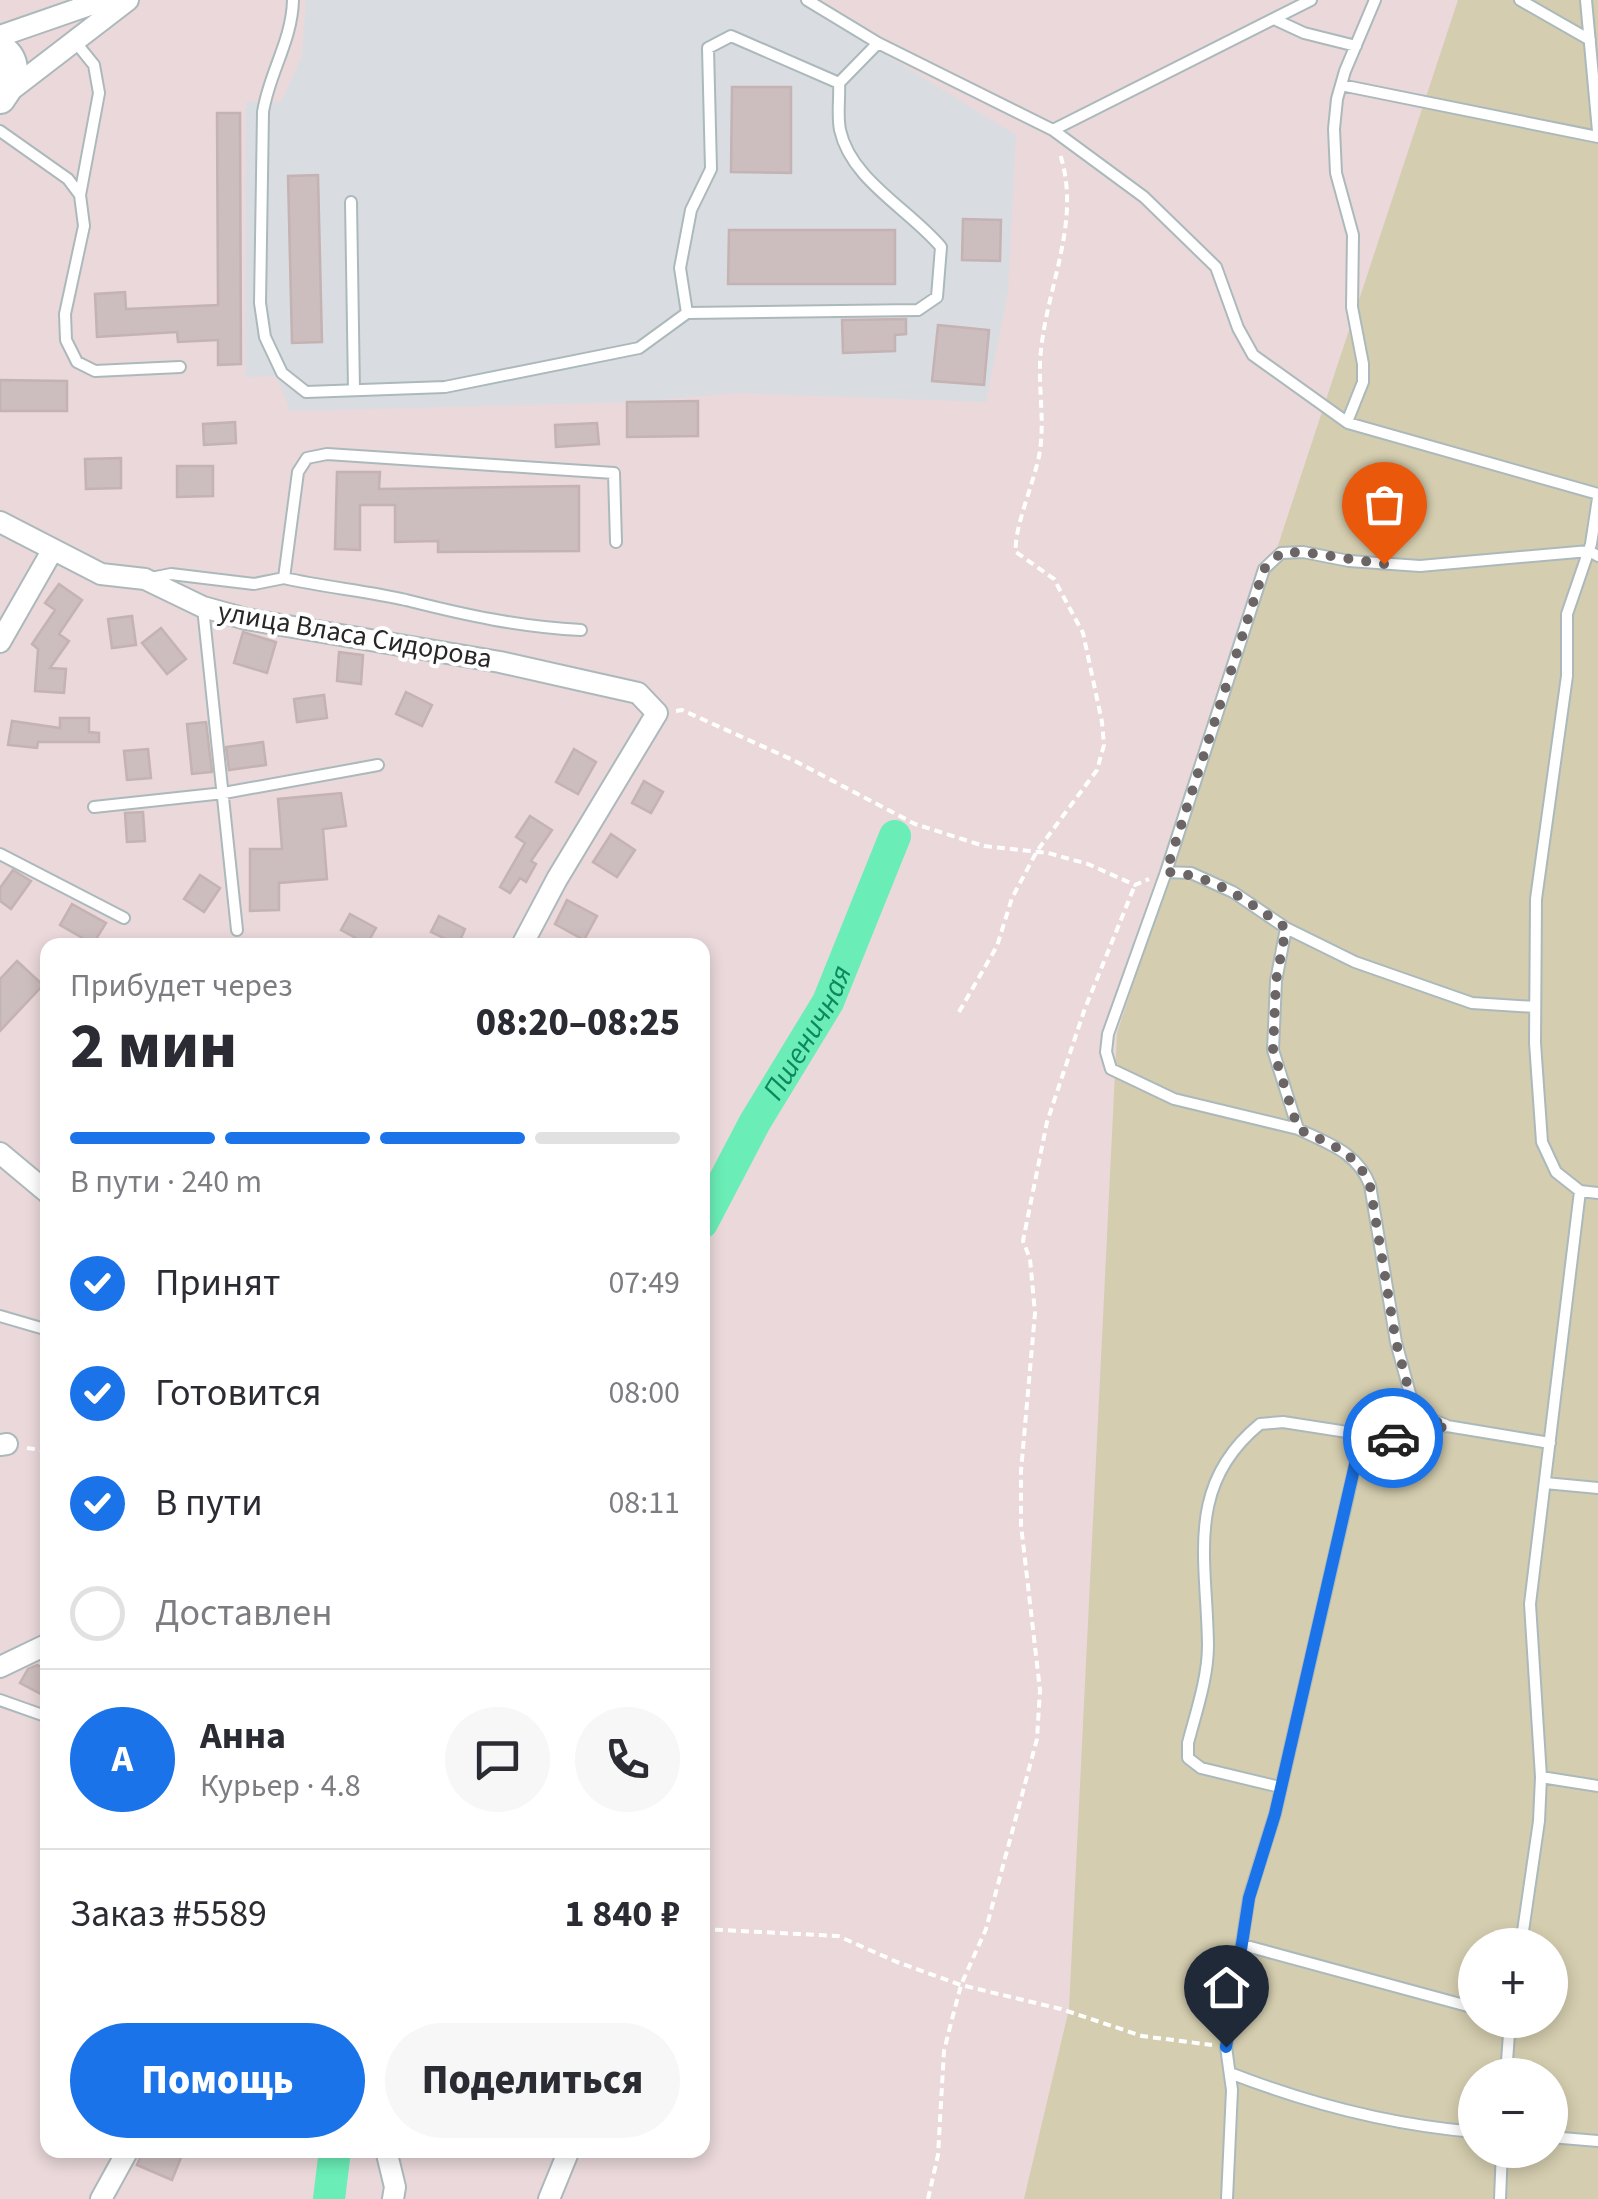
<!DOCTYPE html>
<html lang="ru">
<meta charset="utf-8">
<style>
body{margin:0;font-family:"Source Sans 3",sans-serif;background:#f7f7f7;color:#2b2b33;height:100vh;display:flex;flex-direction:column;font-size:38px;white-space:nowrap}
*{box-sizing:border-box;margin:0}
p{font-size:32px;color:#7c7c81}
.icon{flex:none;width:55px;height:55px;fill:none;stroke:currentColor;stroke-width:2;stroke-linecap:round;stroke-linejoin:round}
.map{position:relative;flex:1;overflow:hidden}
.panel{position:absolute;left:40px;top:938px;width:670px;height:1220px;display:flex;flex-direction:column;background:#fff;border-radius:20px;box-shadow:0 5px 15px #0003}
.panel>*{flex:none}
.controls{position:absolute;left:1458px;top:1928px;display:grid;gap:20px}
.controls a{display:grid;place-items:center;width:110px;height:110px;border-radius:50%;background:#fff;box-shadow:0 5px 15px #0003;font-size:50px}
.pin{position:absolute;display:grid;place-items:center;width:85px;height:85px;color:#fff;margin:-102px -42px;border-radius:50% 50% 50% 0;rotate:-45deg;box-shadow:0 0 10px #0007}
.pin .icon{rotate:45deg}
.courier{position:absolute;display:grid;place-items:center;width:100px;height:100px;margin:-50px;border:8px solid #1a73e8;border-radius:50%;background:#fff;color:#222;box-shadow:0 2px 12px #0007}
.headline em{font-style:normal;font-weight:800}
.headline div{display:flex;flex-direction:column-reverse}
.headline{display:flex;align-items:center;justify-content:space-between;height:170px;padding:0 30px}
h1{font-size:65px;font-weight:800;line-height:75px}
.bar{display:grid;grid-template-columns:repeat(4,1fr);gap:15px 10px;align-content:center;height:120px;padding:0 30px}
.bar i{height:12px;border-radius:8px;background:#e1e1e2}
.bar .current{background:#1a73e8}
.bar p{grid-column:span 4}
.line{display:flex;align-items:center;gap:25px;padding:0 30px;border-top:2px solid #e1e1e2}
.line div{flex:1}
.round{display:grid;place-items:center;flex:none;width:105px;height:105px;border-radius:52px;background:#f7f7f7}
ol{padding:0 30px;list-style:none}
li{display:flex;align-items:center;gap:30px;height:110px}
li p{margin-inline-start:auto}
li .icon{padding:10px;border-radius:50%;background:#1a73e8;color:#fff;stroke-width:4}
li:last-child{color:#7c7c81}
li i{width:55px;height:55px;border:5px solid #e1e1e2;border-radius:50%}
.cta{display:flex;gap:20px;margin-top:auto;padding:20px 30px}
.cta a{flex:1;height:115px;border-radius:60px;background:#1a73e8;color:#fff;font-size:40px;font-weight:800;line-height:115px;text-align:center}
.cta a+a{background:#f7f7f7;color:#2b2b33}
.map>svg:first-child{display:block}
</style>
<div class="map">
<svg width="1598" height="2199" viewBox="0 0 1598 2199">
<rect width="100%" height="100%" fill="#ead8da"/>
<!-- industrial -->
<path fill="#d9dde2" d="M306 0H797L1016 135 1008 292 986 402 735 393 634 402 290 411 277 376 245 377 246 102H281L302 56Z"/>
<!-- cemetery -->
<path fill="#d4cdaf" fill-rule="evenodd" d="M1458 0H1598V2199H1024L1069 2009 1117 1033ZM1475 1945H1550V2020H1475ZM1475 2075H1550V2150H1475Z"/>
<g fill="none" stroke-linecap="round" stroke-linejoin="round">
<!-- river -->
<g stroke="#6aedb6" stroke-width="32">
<path id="s1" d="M702 1223 755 1122 828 1002 895 836"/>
<path d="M329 2199 335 2150"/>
</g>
</g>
<!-- building -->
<path fill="#ccbdbe" stroke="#c5b2b3" stroke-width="2.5" d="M732 87H791V173L731 172Z
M217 113H240L241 364 218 365V340L178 342 177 332 97 337 95 294 125 292 126 309 218 305Z
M318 175 322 342 292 343 288 176Z
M963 219 1001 220 1000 261 962 260Z
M729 230H895V284H728Z
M906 319V334L895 335V351L843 353 842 320Z
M938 325 989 330 984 385 932 381Z
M0 380 67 381V411H0Z
M698 401V436L627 437V402Z
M235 422 236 443 204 445 203 424Z
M597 423 599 444 556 447 555 425Z
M121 458V488L86 489 85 459Z
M177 466H213V496L177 497Z
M337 472H380L379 489 579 486V551L438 552V541L395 542V505H360V550L335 549Z
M59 584 82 600 59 634 69 641 50 668 66 669 64 693 35 691 38 649 32 644 55 610 45 603Z
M132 616 136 645 112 648 108 619Z
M161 628 186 659 167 674 142 643Z
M243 632 276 642 267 673 234 663Z
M339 652 363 655 361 684 337 681Z
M406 692 432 705 422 726 396 714Z
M324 695 327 718 297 722 294 699Z
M60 718H89V732L99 733V742H38L37 748 8 745 12 721 60 728Z
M206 722 212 772 192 774 187 724Z
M263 742 266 765 229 770 226 747Z
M148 749 151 778 127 780 124 751Z
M574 749 596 762 578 794 556 782Z
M644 781 663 792 651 813 632 803Z
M341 793 346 826 323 829 327 879 279 883V910L250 911V849H282L278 799Z
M143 812 145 841 127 842 125 813Z
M530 816 552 830 531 861 536 864 526 882 520 878 510 893 500 887 525 843 516 837Z
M611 834 635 850 617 877 593 862Z
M13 870 31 881 11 909 0 901V888Z
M200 875 220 888 204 912 184 899Z
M567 900 597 916 584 940 555 924Z
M72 904 106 923 93 944 60 925Z
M350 914 376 928 367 944 341 930Z
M439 916 465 929 458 945 431 932Z
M17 961 43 985 0 1031V979Z
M37 1665 48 1670V1682L41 1694 20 1683 28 1669Z
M143 2150H184L172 2180 137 2165Z"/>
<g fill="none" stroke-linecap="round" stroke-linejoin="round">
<defs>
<path id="service" d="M293 0C292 41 269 73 263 112L260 303 265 337 282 373 306 392 445 387 639 348 687 313
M807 0 878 43 1053 130 1144 197 1216 267 1238 328 1253 355 1348 423 1598 494
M1520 0 1590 40
M1586 0 1598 131
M1276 20 1304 33 1356 46
M73 39 94 65 99 93 80 195 84 226 65 314 66 340 77 362 95 371 180 367
M839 83C840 97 837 115 840 130 851 180 909 209 941 247L937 297 918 310 687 313 680 268 691 210 711 169 708 48 731 36 839 83 878 43
M1341 85 1598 137
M1053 130 1311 0
M0 131 68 179 80 195
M351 202 354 390
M1347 422 1363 382V364L1352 307 1353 235 1336 173 1334 129 1337 99 1345 71 1375 0
M151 578 171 574 254 584 284 578 298 472 307 458 327 454 614 473 616 542
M284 578C324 587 366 591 406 600 465 615 520 627 581 630
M203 608 237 930
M94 807 224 793 378 765
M0 854 124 918
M1166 872 1191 873 1233 892 1286 928 1355 962 1472 1003 1535 1007
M1286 928 1276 981 1273 1050 1298 1129C1329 1144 1357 1152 1370 1185L1396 1342 1412 1401 1427 1418 1446 1425
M1298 1129 1174 1099 1111 1069 1106 1052 1108 1034 1166 872 1264 569 1281 553 1303 552 1349 561 1420 566 1589 551 1598 556
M1580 1191 1598 1193
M0 1316 48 1330
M1545 1483 1598 1488
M0 1700 48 1717
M1541 1777 1598 1786
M1280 1787 1201 1768 1188 1758V1743C1196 1712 1208 1678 1208 1645 1207 1560 1184 1486 1260 1424L1283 1422 1392 1439 1447 1426 1550 1443
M1243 1945 1475 2008
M1521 1945 1539 1821 1541 1777 1530 1604 1580 1191 1556 1172 1542 1142 1535 1043 1536 899 1567 676V614L1591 544 1598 498
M1230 2073C1307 2103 1392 2125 1475 2132
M1506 2075 1510 2020
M1550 2137 1598 2141
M1227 2199 1232 2090 1226 2047 1249 1897 1275 1814 1362 1435
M1500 2199 1502 2150"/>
<path id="minor" d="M0 36 104 0
M7 93 128 0
M0 522 101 574 145 579 203 607 246 619 500 662 580 680 638 693 657 713 557 879 522 945
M0 642 52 551
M0 1153 48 1193
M0 1445 7 1444
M0 1667 48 1644
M386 2150 395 2187 393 2199
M101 2199 128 2150
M549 2199 569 2150"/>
<path id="secondary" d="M0 49C19 63 12 82 0 98"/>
</defs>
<!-- service casing -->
<use href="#service" stroke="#acb9bb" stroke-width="14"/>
<!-- minor casing -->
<use href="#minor" stroke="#acb9bb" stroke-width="24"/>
<!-- secondary casing -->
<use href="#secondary" stroke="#acb9bb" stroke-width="34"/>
<!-- path -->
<path stroke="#fff" stroke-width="4" stroke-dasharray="8 5" stroke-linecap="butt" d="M676 711 682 710 793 760 915 824 984 846 1048 853 1088 864 1135 885 1149 879
M959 1012 997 946 1012 898 1037 851 1097 770 1104 745 1102 722 1083 633 1054 579 1016 552C1013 531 1034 482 1039 456 1045 425 1039 395 1040 364 1043 292 1083 225 1060 154
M27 1448 48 1451
M702 1929 838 1936 897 1962 961 1985 1061 2009 1142 2036 1212 2045
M928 2199 938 2155 944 2051 951 2023 961 1985 986 1929 1037 1739 1040 1690 1021 1525V1471L1035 1313 1030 1259 1023 1241 1047 1122 1084 1011 1135 885"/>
<!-- service -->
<use href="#service" stroke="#fff" stroke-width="10"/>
<!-- minor -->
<use href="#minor" stroke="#fff" stroke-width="20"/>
<!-- secondary -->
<use href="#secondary" stroke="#fff" stroke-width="30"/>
</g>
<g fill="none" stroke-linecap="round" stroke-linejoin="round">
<!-- done -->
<path stroke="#6b6566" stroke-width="10" stroke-dasharray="0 18" d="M1384 564 1303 552 1281 553 1264 569 1166 872C1213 874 1248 902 1286 928L1276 981 1273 1050 1298 1129C1330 1144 1357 1152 1370 1186L1396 1342 1412 1402 1427 1418 1448 1426 1393 1438"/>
<!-- route -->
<path stroke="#1a73e8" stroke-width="12" d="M1226 2047 1249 1898 1275 1814 1362 1434 1393 1438"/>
</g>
<g text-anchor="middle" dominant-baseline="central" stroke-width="8" stroke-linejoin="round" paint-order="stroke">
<!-- street labels -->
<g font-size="28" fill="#272727" stroke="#fff">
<text transform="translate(355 635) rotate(10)">улица Власа Сидорова</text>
</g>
<!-- water labels -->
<g font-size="30" font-style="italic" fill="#0d875e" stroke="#fff">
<text stroke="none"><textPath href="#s1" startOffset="218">Пшеничная</textPath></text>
</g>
</g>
</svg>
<div class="controls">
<a>+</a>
<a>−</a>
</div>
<div class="pin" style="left:1384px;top:564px;background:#ea580c"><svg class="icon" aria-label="bag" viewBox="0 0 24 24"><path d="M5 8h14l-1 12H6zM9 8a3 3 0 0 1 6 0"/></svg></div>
<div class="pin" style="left:1226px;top:2047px;background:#1f2937"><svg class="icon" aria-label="home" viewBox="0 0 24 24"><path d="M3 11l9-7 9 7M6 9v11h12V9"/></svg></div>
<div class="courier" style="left:1393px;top:1438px"><svg class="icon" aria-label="car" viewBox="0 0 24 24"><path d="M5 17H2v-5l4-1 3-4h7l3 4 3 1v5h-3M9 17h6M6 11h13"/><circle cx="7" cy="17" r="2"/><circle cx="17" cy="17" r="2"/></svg></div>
<section class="panel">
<div class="headline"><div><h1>2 мин</h1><p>Прибудет через</p></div><em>08:20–08:25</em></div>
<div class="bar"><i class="current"></i><i class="current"></i><i class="current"></i><i></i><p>В пути · 240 m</p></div>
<ol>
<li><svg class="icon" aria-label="check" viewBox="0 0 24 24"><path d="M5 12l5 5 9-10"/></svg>Принят<p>07:49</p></li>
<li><svg class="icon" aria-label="check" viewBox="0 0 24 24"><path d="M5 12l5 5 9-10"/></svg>Готовится<p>08:00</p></li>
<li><svg class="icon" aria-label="check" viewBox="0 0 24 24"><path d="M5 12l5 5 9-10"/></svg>В пути<p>08:11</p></li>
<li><i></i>Доставлен</li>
</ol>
<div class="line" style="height:180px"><b class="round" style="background:#1a73e8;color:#fff">А</b><div><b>Анна</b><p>Курьер · 4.8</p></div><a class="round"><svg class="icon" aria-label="chat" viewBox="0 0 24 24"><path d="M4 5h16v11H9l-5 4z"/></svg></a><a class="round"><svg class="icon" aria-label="phone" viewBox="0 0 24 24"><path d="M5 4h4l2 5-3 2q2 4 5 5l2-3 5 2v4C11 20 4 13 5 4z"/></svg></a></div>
<div class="line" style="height:130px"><div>Заказ #5589</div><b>1 840 ₽</b></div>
<div class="cta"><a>Помощь</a><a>Поделиться</a></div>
</section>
</div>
